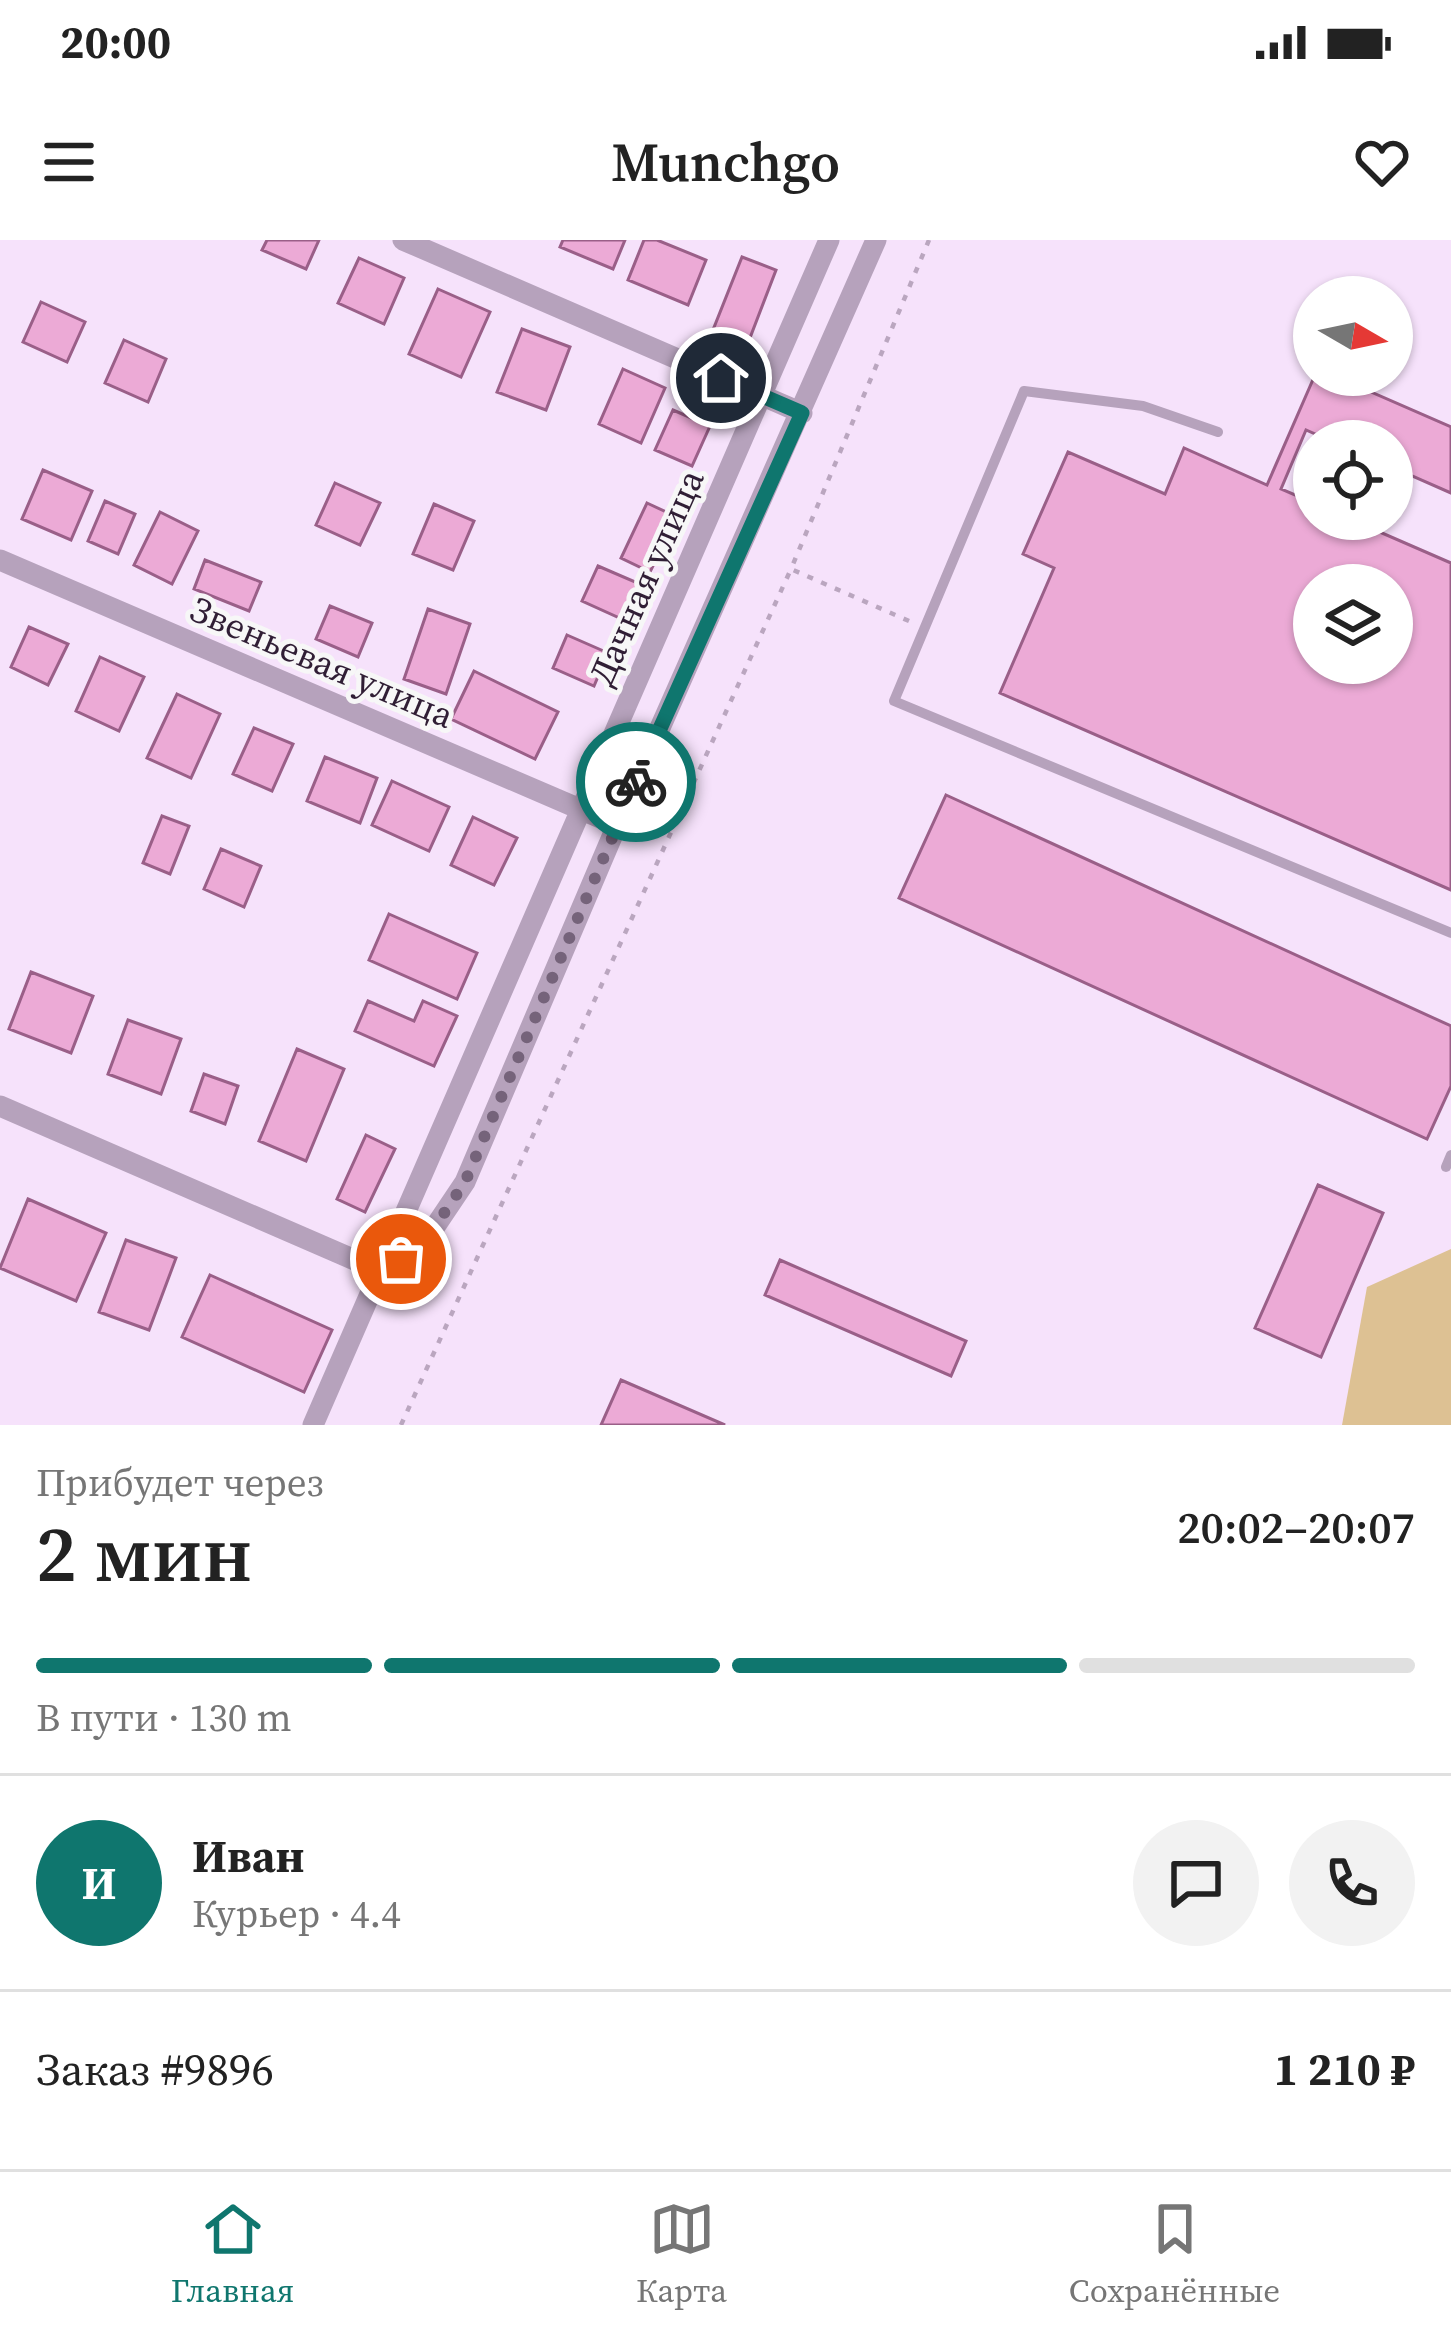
<!DOCTYPE html>
<html lang="ru">
<meta charset="utf-8">
<style>
body{margin:0;font-family:"Source Serif 4",serif;background:#f2f2f2;color:#222;height:100vh;display:flex;flex-direction:column;font-size:45px;white-space:nowrap}
*{box-sizing:border-box;margin:0}
p{font-size:39px;color:#767676}
.icon{flex:none;width:66px;height:66px;fill:none;stroke:currentColor;stroke-width:2;stroke-linecap:round;stroke-linejoin:round}
.map{position:relative;height:1185px;overflow:hidden}
.side{display:flex;flex-direction:column;background:#fff;flex:1}
.side>*{flex:none}
.needle{width:78px;rotate:99deg}
.tools{position:absolute;left:1293px;top:36px;display:grid;gap:24px}
.tools a{display:grid;place-items:center;width:120px;height:120px;border-radius:50%;background:#fff;box-shadow:0 3px 9px #0004;font-size:60px}
.pin{position:absolute;display:grid;place-items:center;width:102px;height:102px;color:#fff;margin:-51px;border:6px solid #fff;border-radius:50%;box-shadow:0 3px 12px #0007}
.courier{position:absolute;display:grid;place-items:center;width:120px;height:120px;margin:-60px;border:9px solid #0f766e;border-radius:50%;background:#fff;color:#222;box-shadow:0 3px 15px #0007}
.head em{font-style:normal;font-weight:600}
.head div{display:flex;flex-direction:column-reverse}
.head{display:flex;align-items:center;justify-content:space-between;height:204px;padding:0 36px}
h1{font-size:78px;font-weight:600;line-height:90px}
.bar{display:grid;grid-template-columns:repeat(4,1fr);gap:18px 12px;align-content:center;height:144px;padding:0 36px}
.bar i{height:15px;border-radius:9px;background:#e0e0e0}
.bar .current{background:#0f766e}
.bar p{grid-column:span 4}
.line{display:flex;align-items:center;gap:30px;padding:0 36px;border-top:3px solid #e0e0e0}
.line div{flex:1}
.round{display:grid;place-items:center;flex:none;width:126px;height:126px;border-radius:63px;background:#f2f2f2}
.status{display:flex;justify-content:space-between;align-items:center;height:84px;padding:0 60px;background:#fff;direction:ltr}
.status svg{height:33px;fill:currentColor}
header{display:flex;justify-content:space-between;align-items:center;height:156px;padding:0 36px;background:#fff;font-size:54px;font-weight:600}
.menu{display:flex;justify-content:space-around;align-items:center;height:168px;border-top:3px solid #e0e0e0;background:#fff;font-size:33px;color:#767676}
.menu a{display:grid;justify-items:center;gap:6px}
.menu .current{color:#0f766e}
.map>svg:first-child{display:block}
</style>
<div class="status"><b>20:00</b><svg viewBox="0 0 49 12"><path d="M0 12V9h3v3zM5 12V6h3v6zM10 12V3h3v9zM15 12V0h3v12zM26 1h20v11H26zM47 4h2v5h-2z"/></svg></div>
<header><svg class="icon" aria-label="menu" viewBox="0 0 24 24"><path d="M4 6h16M4 12h16M4 18h16"/></svg>Munchgo<svg class="icon" aria-label="heart" viewBox="0 0 24 24"><path d="M12 20l-8-8c-3-5 5-10 8-4 3-6 11-1 8 4z"/></svg></header>
<div class="map">
<svg width="1451" height="1185" viewBox="0 0 1451 1185">
<rect width="100%" height="100%" fill="#f6e2fb"/>
<!-- green -->
<path fill="#ddc193" d="M1451 1009V1185H1342L1367 1047Z"/>
<!-- building -->
<path fill="#ecaad6" stroke="#9a5f88" stroke-width="3" fill-rule="evenodd" d="M267 0H319L306 29 262 10Z
M563 0H625L613 29 560 7Z
M644 0H657L706 20 688 65 628 40Z
M742 17 776 30 748 103 713 90Z
M359 18 404 38 384 84 338 63Z
M438 49 490 72 461 137 409 114Z
M41 62 85 82 67 122 23 102Z
M522 89 570 107 546 170 497 152Z
M124 100 166 119 148 162 105 143Z
M623 129 665 148 641 203 599 184Z
M1315 135H1332L1451 187V253L1392 227V201H1331L1306 190 1281 249 1314 263V279H1350L1451 323V650L1000 453 1054 328 1023 314 1068 212 1165 254 1184 208 1267 245ZM1314 345H1392V423H1314Z
M673 170 710 186 692 226 655 210Z
M43 230 92 251 71 300 22 279Z
M335 243 380 263 360 305 316 285Z
M105 261 135 274 118 314 88 301Z
M647 263 677 277 650 332 621 318Z
M434 264 474 281 453 330 413 314Z
M160 272 198 291 172 344 134 325Z
M205 320 261 342 249 371 194 349Z
M598 326 640 344 624 380 582 361Z
M330 366 372 383 358 417 316 399Z
M428 369 470 384 446 454 404 439Z
M29 387 68 404 48 445 11 427Z
M567 395 608 413 594 446 553 428Z
M100 417 144 437 119 491 76 471Z
M474 431 558 472 535 519 451 479Z
M177 454 220 474 191 538 147 518Z
M254 488 293 504 272 551 233 534Z
M325 517 377 538 360 583 307 561Z
M392 541 449 567 429 611 372 585Z
M946 555 1451 786V846L1427 899 899 658Z
M162 576 189 586 170 634 143 623Z
M473 577 517 598 494 645 451 625Z
M221 609 261 626 244 667 204 649Z
M389 674 477 713 457 759 369 720Z
M31 732 93 756 71 813 9 789Z
M368 761 414 781 423 761 457 776 434 826 355 791Z
M128 780 181 799 161 854 108 834Z
M297 809 344 829 306 921 259 901Z
M204 834 238 846 225 884 191 871Z
M366 895 395 909 365 972 337 959Z
M1318 945 1383 973 1321 1117 1255 1088Z
M28 959 106 993 76 1061 0 1028Z
M126 1000 176 1018 149 1090 99 1072Z
M780 1020 966 1101 951 1136 765 1055Z
M210 1035 332 1090 304 1152 182 1097Z
M621 1140 725 1185H601Z"/>
<g fill="none" stroke-linecap="round" stroke-linejoin="round">
<!-- path -->
<path stroke="#baa6bf" stroke-width="4.5" stroke-dasharray="6 9" stroke-linecap="butt" d="M909 381 791 329 929 0
M401 1185 791 329"/>
<!-- lane -->
<path stroke="#b6a2bc" stroke-width="10" d="M1218 192 1143 166 1024 151 894 461 1451 693
M1446 927 1451 915"/>
<!-- street -->
<path stroke="#b6a2bc" stroke-width="21" d="M403 0 802 173
M0 320 617 585
M0 866 380 1031
M380 1031 422 1006 465 942 617 585 876 0
M313 1185 829 0"/>
</g>
<g fill="none" stroke-linecap="round" stroke-linejoin="round">
<!-- done -->
<path stroke="#75637a" stroke-width="12" stroke-dasharray="0 21.6" d="M401 1019 422 1006 465 942 636 542"/>
<!-- route -->
<path stroke="#0f766e" stroke-width="15" d="M636 542 802 173 721 138"/>
</g>
<g text-anchor="middle" dominant-baseline="central" stroke-width="10" stroke-linejoin="round" paint-order="stroke">
<!-- street labels -->
<g font-size="36" fill="#301e35" stroke="#f7f7f7">
<text transform="translate(646 337) rotate(-66)">Дачная улица</text>
<text transform="translate(322 422) rotate(23)">Звеньевая улица</text>
</g>
</g>
</svg>
<div class="tools">
<a><svg class="needle" viewBox="-14 -14 28 28"><path d="M0-13l5 13h-10z" fill="#e53935"/><path d="M0 13l5-13h-10z" fill="#767676"/></svg></a>
<a><svg class="icon" aria-label="locate" viewBox="0 0 24 24"><circle cx="12" cy="12" r="6"/><path d="M12 2v4M12 18v4M2 12h4M18 12h4"/></svg></a>
<a><svg class="icon" aria-label="layers" viewBox="0 0 24 24"><path d="M12 4l9 5-9 5-9-5zM3 14l9 5 9-5"/></svg></a>
</div>
<div class="pin" style="left:401px;top:1019px;background:#ea580c"><svg class="icon" aria-label="bag" viewBox="0 0 24 24"><path d="M5 8h14l-1 12H6zM9 8a3 3 0 0 1 6 0"/></svg></div>
<div class="pin" style="left:721px;top:138px;background:#1f2937"><svg class="icon" aria-label="home" viewBox="0 0 24 24"><path d="M3 11l9-7 9 7M6 9v11h12V9"/></svg></div>
<div class="courier" style="left:636px;top:542px"><svg class="icon" aria-label="bike" viewBox="0 0 24 24"><circle cx="6" cy="16" r="4"/><circle cx="18" cy="16" r="4"/><path d="M6 16l4-8h5l3 8M10 8l3 8H6M13 5h3"/></svg></div>
</div>
<section class="side">
<div class="head"><div><h1>2 мин</h1><p>Прибудет через</p></div><em>20:02–20:07</em></div>
<div class="bar"><i class="current"></i><i class="current"></i><i class="current"></i><i></i><p>В пути · 130 m</p></div>
<div class="line" style="height:216px"><b class="round" style="background:#0f766e;color:#fff">И</b><div><b>Иван</b><p>Курьер · 4.4</p></div><a class="round"><svg class="icon" aria-label="chat" viewBox="0 0 24 24"><path d="M4 5h16v11H9l-5 4z"/></svg></a><a class="round"><svg class="icon" aria-label="phone" viewBox="0 0 24 24"><path d="M5 4h4l2 5-3 2q2 4 5 5l2-3 5 2v4C11 20 4 13 5 4z"/></svg></a></div>
<div class="line" style="height:156px"><div>Заказ #9896</div><b>1 210 ₽</b></div>
</section>
<nav class="menu">
<a class="current"><svg class="icon" aria-label="home" viewBox="0 0 24 24"><path d="M3 11l9-7 9 7M6 9v11h12V9"/></svg>Главная</a>
<a><svg class="icon" aria-label="map" viewBox="0 0 24 24"><path d="M3 6l6-2 6 2 6-2v14l-6 2-6-2-6 2zM9 4v14M15 6v14"/></svg>Карта</a>
<a><svg class="icon" aria-label="saved" viewBox="0 0 24 24"><path d="M7 4h10v16l-5-4-5 4z"/></svg>Сохранённые</a>
</nav>
